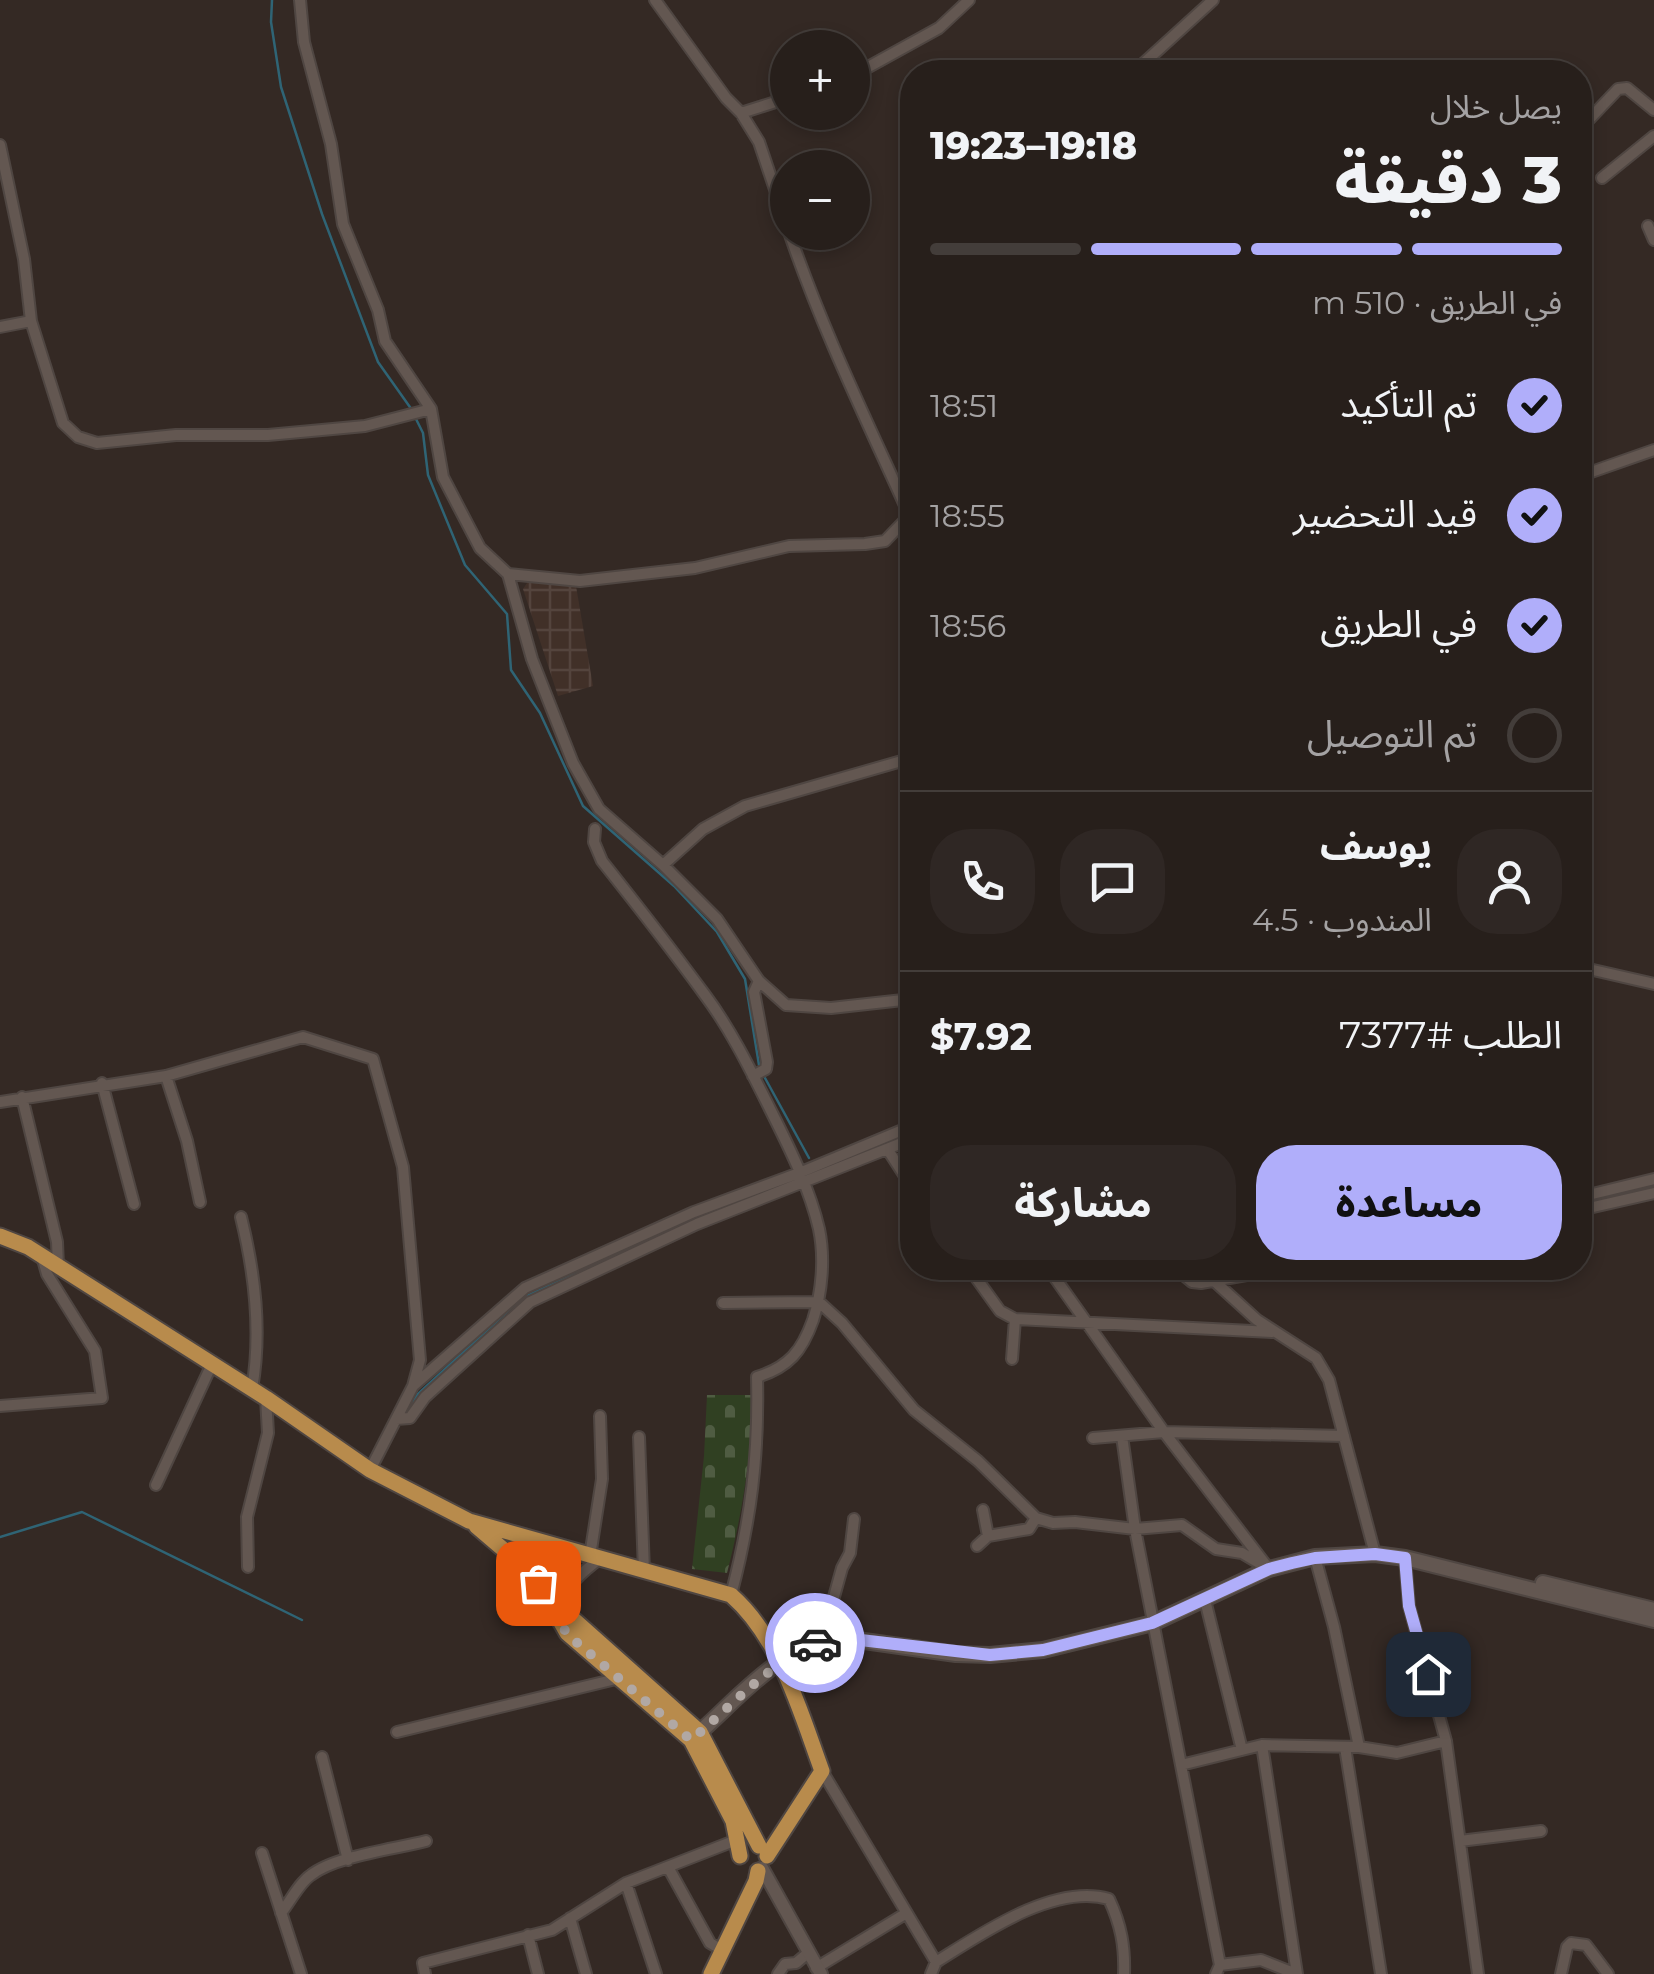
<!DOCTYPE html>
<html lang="ar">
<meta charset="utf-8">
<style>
body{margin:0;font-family:Montserrat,"Noto Sans Arabic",sans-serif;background:#2f2724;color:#f1f3f6;direction:rtl;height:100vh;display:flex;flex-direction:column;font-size:38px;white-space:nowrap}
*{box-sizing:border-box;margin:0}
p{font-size:32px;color:#a4a2a3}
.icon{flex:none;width:55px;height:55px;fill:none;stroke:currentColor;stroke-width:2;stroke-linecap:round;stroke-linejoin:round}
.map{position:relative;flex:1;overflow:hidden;direction:ltr}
.sheet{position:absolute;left:900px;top:60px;width:692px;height:1220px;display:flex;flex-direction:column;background:#271f1b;border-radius:40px;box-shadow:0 5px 15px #0003,0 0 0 2px #433d3a;direction:rtl}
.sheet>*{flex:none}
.controls{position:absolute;left:770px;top:30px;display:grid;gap:20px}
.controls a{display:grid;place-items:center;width:100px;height:100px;border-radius:50%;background:#271f1b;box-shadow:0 5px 15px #0003,0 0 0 2px #433d3a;font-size:50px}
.pin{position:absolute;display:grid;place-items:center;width:85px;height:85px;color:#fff;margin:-42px;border-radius:20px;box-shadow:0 5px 15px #0006}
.courier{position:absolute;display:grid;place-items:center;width:100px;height:100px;margin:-50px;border:8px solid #b0aefa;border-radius:50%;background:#fff;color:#222;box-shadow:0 2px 12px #0007}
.headline em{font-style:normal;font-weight:800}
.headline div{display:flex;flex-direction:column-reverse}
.headline{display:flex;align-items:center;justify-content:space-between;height:170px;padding:0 30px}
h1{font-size:65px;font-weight:800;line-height:75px}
.bar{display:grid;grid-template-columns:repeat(4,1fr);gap:15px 10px;align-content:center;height:120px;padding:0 30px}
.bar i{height:12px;border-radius:8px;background:#433d3a}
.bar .on{background:#b0aefa}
.bar p{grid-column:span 4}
.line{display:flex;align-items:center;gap:25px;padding:0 30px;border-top:2px solid #433d3a}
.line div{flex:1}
.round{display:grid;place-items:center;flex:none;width:105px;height:105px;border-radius:40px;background:#2f2724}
ol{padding:0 30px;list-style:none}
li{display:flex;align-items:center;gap:30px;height:110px}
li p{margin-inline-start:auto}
li .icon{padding:10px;border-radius:50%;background:#b0aefa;color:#111;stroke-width:4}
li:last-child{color:#a4a2a3}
li i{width:55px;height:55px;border:5px solid #433d3a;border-radius:50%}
.button{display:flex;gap:20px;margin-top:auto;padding:20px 30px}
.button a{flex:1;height:115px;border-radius:40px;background:#b0aefa;color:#111;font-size:40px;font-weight:800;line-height:115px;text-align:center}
.button a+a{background:#2f2724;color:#f1f3f6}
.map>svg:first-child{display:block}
</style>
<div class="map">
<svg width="1654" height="1974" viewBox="0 0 1654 1974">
<defs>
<pattern id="industrial-grid" width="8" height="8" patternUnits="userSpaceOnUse" patternTransform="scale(2.5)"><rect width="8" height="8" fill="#413028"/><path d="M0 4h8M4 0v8" fill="none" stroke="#54443d"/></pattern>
<pattern id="cemetery-stones" width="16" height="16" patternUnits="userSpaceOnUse" patternTransform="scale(2.5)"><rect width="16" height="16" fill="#304022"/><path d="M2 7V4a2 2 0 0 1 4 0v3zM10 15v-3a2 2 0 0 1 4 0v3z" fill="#4f5c42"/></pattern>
</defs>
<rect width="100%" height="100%" fill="#342924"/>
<!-- industrial -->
<path fill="url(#industrial-grid)" d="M529 580 576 586 593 686 558 696 523 589Z"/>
<!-- cemetery -->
<path fill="url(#cemetery-stones)" d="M707 1395H752C752 1457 742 1514 727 1573L692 1569 704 1456Z"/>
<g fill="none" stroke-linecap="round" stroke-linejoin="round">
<!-- stream -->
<path stroke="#2f6475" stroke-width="2.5" d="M272 0 271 22 281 87 322 214 378 362 412 410
M415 417 423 433 428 475 465 565 507 614 511 670 540 713 583 806 674 886 717 932 745 979 759 1065
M765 1078 809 1158
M890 1142 912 1133
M1580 1204 1654 1187
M1224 1272 1250 1268
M412 1404 418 1394 522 1298 686 1224
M0 1537 82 1512 302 1620"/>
<defs>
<path id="minor" d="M300 0 304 42 331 144 343 224 378 310 385 341 431 409 443 477 480 548 508 574 532 659 573 763 599 809 663 865 717 919 759 981 786 1005 831 1008 912 999
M655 0 726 98 741 113 759 142 788 228
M1134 72 1213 0
M852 76 939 28 969 0
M741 113 788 98
M1580 129 1618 89 1627 88 1654 110
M0 145 24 259 31 321 63 423 78 437 97 443 176 435H268L365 426 431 409
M1602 178 1654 136
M1648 226 1654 240
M789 232C823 332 869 425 912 521
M0 327 31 321
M1580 476 1654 450
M508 574 580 581 695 568 789 546 865 544 885 541 910 515
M595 829 594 842 602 861C637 905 672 950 705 995 732 1031 753 1075 773 1115 791 1151 810 1190 819 1229 825 1258 822 1292 813 1320 802 1351 789 1367 757 1377 759 1456 751 1519 731 1595
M663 865 703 829 745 806 912 758
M1580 967 1654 984
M166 1076 187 1141 200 1202
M753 1076 766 1069 767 1062 754 992 759 981
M102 1083 134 1204
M22 1097 57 1242 58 1266
M0 1102 166 1076 303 1037 373 1059 403 1167 420 1360 413 1386 370 1470
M888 1150 912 1187
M1580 1197 1654 1179
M1580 1210 1654 1193
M241 1217C255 1274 262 1331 252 1389
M969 1268 1000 1311 1015 1319 1272 1332
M1175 1268 1192 1282 1201 1283 1288 1268
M1189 1268 1197 1272 1222 1268
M1200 1268 1257 1320 1316 1358 1329 1380 1375 1554
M723 1303 819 1302 842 1323 914 1410 978 1461 1036 1518 1053 1523 1075 1522 1135 1529 1182 1525 1216 1549 1242 1553 1269 1569 1164 1432 1048 1268
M1012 1359 1015 1319
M413 1386 525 1288 694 1212 799 1173 912 1126
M0 1406 102 1398 95 1351 47 1274 42 1256
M396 1419 410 1418 425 1397 530 1302 697 1224 912 1139
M1122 1436 1135 1529 1220 1965 1216 1974
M639 1437 644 1571
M1093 1438 1164 1432 1344 1436
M156 1485 212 1364
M983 1510 988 1536
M977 1546 988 1536 1029 1529 1036 1518
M590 1556 602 1479 600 1416
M1315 1557 1334 1627 1359 1747
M1405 1558 1409 1606 1446 1741 1478 1974
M248 1567 247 1517 268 1433 266 1398
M1205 1600 1242 1750
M565 1611C561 1587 582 1573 599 1559
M822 1640 842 1568 850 1553 854 1519
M397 1732 620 1678
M1262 1745 1297 1974
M1345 1747 1381 1974
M322 1757 348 1860
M1181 1765 1262 1745 1359 1747 1397 1753 1446 1741
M822 1771 936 1962 931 1974
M1460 1841 1541 1831
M262 1853 301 1974
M668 1867 710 1943 722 1950
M626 1883 656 1974
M281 1913C290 1902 299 1883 311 1875 335 1856 395 1849 426 1841
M570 1918 586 1974
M528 1935 538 1974
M936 1962C981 1934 1054 1883 1109 1899 1121 1925 1125 1946 1124 1974
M1220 1965 1261 1960 1296 1974
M816 1968 905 1914
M425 1974 423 1963 552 1930 626 1883 739 1839
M778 1974 785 1964 796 1963 808 1953
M1561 1974 1567 1947 1571 1943 1586 1945 1608 1974"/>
<path id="tertiary" d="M762 1868 821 1974"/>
<path id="secondary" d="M1543 1583 1654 1610
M692 1739C738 1700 779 1644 843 1638L956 1654 990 1655 1043 1650 1153 1623 1269 1569 1315 1557 1375 1554 1405 1558 1654 1620"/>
<path id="primary" d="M0 1236 28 1247 266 1398 370 1470 469 1521 731 1595C780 1638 800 1711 822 1771L767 1856
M476 1526 524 1567 538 1583 567 1633 691 1740 733 1821 740 1856
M552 1600 700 1732 759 1846
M711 1974 756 1881 758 1871"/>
</defs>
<!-- minor casing -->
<use href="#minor" stroke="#4f4642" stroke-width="14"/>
<!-- tertiary casing -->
<use href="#tertiary" stroke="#4f4642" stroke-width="16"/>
<!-- secondary casing -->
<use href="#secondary" stroke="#4f4642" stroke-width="18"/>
<!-- primary casing -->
<use href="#primary" stroke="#4f4642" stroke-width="19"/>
<!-- minor -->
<use href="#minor" stroke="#635751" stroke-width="10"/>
<!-- tertiary -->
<use href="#tertiary" stroke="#635751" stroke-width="12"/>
<!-- secondary -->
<use href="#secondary" stroke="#635751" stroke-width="14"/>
<!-- primary -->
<use href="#primary" stroke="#b88b4c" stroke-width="15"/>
</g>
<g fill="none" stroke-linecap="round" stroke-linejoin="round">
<!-- done -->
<path stroke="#b1a8a4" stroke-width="10" stroke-dasharray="0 18" d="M538 1583 567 1634 691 1740C736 1702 761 1671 815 1643"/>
<!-- route -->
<path stroke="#b0aefa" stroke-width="12" d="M815 1643 843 1638 990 1655 1043 1650 1152 1623 1269 1569 1292 1563 1315 1558 1375 1554 1405 1558 1409 1606 1428 1674"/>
</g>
</svg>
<div class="controls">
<a>+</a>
<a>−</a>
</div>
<div class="pin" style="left:538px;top:1583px;background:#ea580c"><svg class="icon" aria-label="bag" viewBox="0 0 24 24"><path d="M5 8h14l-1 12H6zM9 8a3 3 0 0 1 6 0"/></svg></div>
<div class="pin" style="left:1428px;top:1674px;background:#1f2937"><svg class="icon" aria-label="home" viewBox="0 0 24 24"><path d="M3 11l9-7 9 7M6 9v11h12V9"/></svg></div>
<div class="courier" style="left:815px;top:1643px"><svg class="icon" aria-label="car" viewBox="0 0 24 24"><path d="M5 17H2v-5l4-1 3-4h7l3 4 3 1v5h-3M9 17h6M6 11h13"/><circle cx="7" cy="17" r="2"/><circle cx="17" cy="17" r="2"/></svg></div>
<section class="sheet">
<div class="headline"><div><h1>3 دقيقة</h1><p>يصل خلال</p></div><em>19:18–19:23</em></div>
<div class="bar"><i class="on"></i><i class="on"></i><i class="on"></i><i></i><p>في الطريق · 510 m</p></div>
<ol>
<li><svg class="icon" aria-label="check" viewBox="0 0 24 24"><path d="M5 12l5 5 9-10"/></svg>تم التأكيد<p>18:51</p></li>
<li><svg class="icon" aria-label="check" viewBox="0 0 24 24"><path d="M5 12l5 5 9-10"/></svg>قيد التحضير<p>18:55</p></li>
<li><svg class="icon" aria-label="check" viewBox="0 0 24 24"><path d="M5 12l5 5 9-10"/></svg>في الطريق<p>18:56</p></li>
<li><i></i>تم التوصيل</li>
</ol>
<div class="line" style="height:180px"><a class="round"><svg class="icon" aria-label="person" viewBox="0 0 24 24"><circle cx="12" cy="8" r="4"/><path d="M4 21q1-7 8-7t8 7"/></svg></a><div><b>يوسف</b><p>المندوب · 4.5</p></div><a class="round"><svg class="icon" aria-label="chat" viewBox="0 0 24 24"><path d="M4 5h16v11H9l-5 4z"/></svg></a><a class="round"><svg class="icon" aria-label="phone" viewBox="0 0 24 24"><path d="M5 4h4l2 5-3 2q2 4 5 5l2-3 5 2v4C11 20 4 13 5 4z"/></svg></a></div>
<div class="line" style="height:130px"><div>الطلب #7377</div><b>$7.92</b></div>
<div class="button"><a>مساعدة</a><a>مشاركة</a></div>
</section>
</div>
